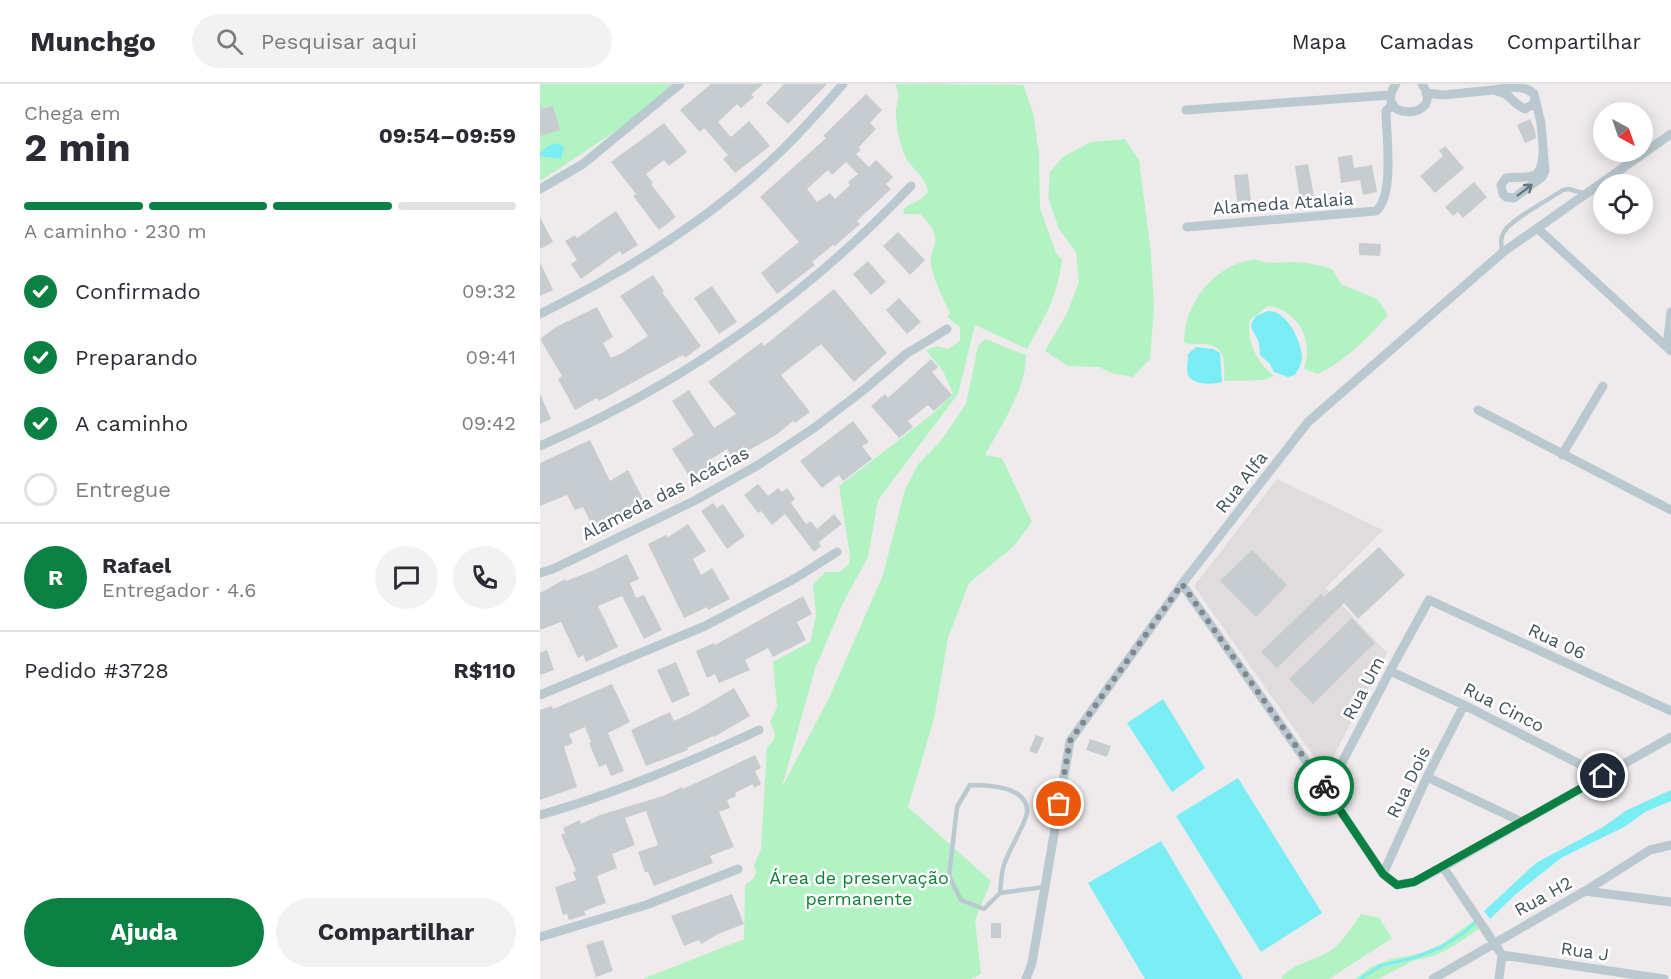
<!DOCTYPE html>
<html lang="pt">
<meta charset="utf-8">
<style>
body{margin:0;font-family:"Work Sans",sans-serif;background:#f2f2f3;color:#2b2b33;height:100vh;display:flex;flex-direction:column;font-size:22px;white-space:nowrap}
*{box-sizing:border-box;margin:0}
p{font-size:20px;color:#7c7c81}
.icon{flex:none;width:33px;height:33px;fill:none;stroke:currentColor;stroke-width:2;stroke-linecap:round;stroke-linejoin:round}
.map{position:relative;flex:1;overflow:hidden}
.drawer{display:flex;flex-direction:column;background:#fff;width:540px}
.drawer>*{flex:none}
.needle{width:39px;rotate:140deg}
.tools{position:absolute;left:1053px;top:18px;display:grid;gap:12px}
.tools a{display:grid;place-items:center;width:60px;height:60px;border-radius:50%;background:#fff;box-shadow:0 3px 15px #0003;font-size:30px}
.pin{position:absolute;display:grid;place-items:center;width:51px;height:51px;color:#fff;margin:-26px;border:3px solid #fff;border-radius:50%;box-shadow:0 2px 6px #0007}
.courier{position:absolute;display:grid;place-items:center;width:60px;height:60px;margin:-30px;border:4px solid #0b8043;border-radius:50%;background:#fff;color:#222;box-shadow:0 2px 8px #0007}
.head em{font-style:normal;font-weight:700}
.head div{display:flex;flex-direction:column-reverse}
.head{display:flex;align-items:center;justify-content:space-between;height:102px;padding:0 24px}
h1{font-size:39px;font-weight:700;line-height:45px}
.bar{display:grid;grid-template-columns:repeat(4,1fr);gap:9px 6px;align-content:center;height:72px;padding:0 24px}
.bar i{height:8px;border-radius:4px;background:#e1e1e2}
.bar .current{background:#0b8043}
.bar p{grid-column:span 4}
.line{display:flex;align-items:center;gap:15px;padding:0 24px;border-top:2px solid #e1e1e2}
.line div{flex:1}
.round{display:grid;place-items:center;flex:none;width:63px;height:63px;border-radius:32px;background:#f2f2f3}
ol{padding:0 24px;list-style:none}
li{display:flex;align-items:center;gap:18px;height:66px}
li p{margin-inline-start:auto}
li .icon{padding:6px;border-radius:50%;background:#0b8043;color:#fff;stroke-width:4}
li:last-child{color:#7c7c81}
li i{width:33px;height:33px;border:3px solid #e1e1e2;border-radius:50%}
.primary-button{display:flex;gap:12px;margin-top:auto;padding:12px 24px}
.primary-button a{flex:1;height:69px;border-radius:36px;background:#0b8043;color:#fff;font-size:24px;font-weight:700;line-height:69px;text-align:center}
.primary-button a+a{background:#f2f2f3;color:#2b2b33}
header{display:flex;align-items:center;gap:36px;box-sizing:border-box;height:84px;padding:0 30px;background:#fff;border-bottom:2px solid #e1e1e2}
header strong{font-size:28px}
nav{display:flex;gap:33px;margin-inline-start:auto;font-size:21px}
.search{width:420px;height:54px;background:#f2f2f3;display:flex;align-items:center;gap:15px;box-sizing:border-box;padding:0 21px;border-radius:33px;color:#7c7c81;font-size:22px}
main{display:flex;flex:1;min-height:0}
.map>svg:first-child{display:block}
</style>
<header>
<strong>Munchgo</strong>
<div class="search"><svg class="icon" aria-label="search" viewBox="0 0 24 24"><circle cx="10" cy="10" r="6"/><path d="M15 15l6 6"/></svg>Pesquisar aqui</div>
<nav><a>Mapa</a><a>Camadas</a><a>Compartilhar</a></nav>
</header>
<main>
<section class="drawer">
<div class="head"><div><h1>2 min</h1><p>Chega em</p></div><em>09:54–09:59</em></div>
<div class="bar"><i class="current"></i><i class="current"></i><i class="current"></i><i></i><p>A caminho · 230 m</p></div>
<ol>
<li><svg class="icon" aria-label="check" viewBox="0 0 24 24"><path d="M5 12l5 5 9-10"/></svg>Confirmado<p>09:32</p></li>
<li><svg class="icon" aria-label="check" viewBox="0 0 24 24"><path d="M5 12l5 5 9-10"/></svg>Preparando<p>09:41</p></li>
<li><svg class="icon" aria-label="check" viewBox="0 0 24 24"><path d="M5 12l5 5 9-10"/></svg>A caminho<p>09:42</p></li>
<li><i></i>Entregue</li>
</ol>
<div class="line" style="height:108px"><b class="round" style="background:#0b8043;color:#fff">R</b><div><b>Rafael</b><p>Entregador · 4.6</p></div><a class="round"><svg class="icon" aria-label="chat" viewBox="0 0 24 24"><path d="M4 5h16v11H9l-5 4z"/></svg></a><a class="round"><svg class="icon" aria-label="phone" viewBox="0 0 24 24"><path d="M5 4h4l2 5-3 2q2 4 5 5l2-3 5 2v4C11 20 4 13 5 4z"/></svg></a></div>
<div class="line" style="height:78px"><div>Pedido #3728</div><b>R$110</b></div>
<div class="primary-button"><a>Ajuda</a><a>Compartilhar</a></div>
</section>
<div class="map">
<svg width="1131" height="895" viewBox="0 0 1131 895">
<rect width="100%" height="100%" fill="#efebec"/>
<!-- education -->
<path fill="#e0dcde" d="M737 395 843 446 786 504 847 569 788 683 782 684 654 502Z"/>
<!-- green -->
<path fill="#b3f3c3" d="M0 0H136L91 37 0 97Z
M355 0 483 1 493 28 499 70 500 124 516 169 522 175C517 214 506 231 487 265L435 241 418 310 338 416 328 473 303 519 275 585 242 703 289 614 343 491 365 405 379 379 400 358 426 320 438 262 445 255 486 271C486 306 461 341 445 371L462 374 492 438 474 462 429 499 408 554 394 635 368 723 451 797 435 836 441 890 431 895H103L204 855 205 801 214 794 216 788 214 782 221 765 227 663 233 657 235 650 230 638 237 623 233 578 270 558 276 532 273 501 285 488H300L309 480 310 472 299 402 395 328 413 310 403 287 386 266 396 262 408 265 420 257V243L407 233 410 229C403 214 394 198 391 181 389 171 394 167 395 158 397 148 387 136 380 130H364L363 126C371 117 380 120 388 107 385 90 366 82 362 64 359 54 356 42 356 31 355 17 363 15 355 0Z
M585 55 599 76 611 169 614 225 610 275 593 293 571 289 559 283 528 282 505 267 527 229 539 198 536 168 519 145 508 113 510 88 523 73 551 58Z
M715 175C731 181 737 178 753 178 767 178 779 181 792 185L801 200 837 215 848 231C829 253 804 278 778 290L764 285C765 279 768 271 767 265 766 243 750 225 728 222L710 236C706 257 717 279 734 292L724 296 684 297C685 278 686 261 663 260 655 259 651 262 644 258 644 227 664 195 692 182 699 178 708 177 715 175Z
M821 830 839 834 852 854 789 895H741C749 881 775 876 790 867 803 858 812 843 821 830Z
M933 837 939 845 912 863 894 872 875 876 838 895H815L831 883 851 875 878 870 902 860Z"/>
<!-- water -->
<path fill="#7bedf5" d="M17 59 24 63 21 75 0 72V69L10 61Z
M728 227C747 227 761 256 762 273 762 280 758 286 755 291L748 293 734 288 730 280 720 271 719 258 711 243 712 238 716 232Z
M656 263 673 265 680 269 682 298C673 301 652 301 648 291 646 285 648 276 648 270Z
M623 615 665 684 632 708 587 639Z
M698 694 782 829 721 868 636 732Z
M1131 706V717L1105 728 1086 742 1021 774 976 810 950 835 944 827 996 779 1063 743 1087 726Z
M621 757 703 895H605L548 799Z"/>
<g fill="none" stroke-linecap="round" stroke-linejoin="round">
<!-- stream -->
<path stroke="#7bedf5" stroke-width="3" d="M820 895 840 882 873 874 900 864 925 848 938 836"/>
</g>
<!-- building -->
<path fill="#c7ccd1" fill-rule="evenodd" d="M171 0H223L211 11 214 13 201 24 197 20 178 38 191 53 209 37 230 62 195 89 183 75 188 71 164 44 160 48 140 26Z
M244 0H287L248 40 226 19Z
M326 10 342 26 330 39 336 45 319 63 321 66 316 70 329 83 336 76 353 93 346 100 351 105 317 137 320 140 295 162 293 161 272 178 275 181 237 210 221 189 259 158 220 113 286 54 283 52ZM306 78 318 90 308 98 310 101 295 115 290 109 277 118 267 105 288 86 292 91Z
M13 22 20 46 0 52V25Z
M990 35 995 46 996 54 985 59 977 41Z
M124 39 147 68 129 82 124 76 106 90 113 99 111 100 136 133 119 146 93 112 96 110 71 78Z
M905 62 924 84 895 109 880 92 903 72 899 67Z
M812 71 814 84 832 81 837 108 823 111 820 96 801 99 798 73Z
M768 80 774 112 760 115 755 82Z
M708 90 711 117 697 118 694 91Z
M934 98 947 113 923 134 918 128 913 132 905 123Z
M76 127 98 161 82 171 80 167 41 195 31 180 37 176 25 157 35 151 37 154Z
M0 133 13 158 0 165Z
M358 148 385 176 370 191 343 162Z
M819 159 841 160 840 172 819 171Z
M328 177 346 198 331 211 313 190Z
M0 178 13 206 0 212Z
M113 191 124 207 122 208 161 262 145 274 143 271 59 317 57 314 35 326 18 295 22 292 0 255 16 243 57 223 73 253 63 259 71 274 82 269 108 252 80 212Z
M172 202 197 238 179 250 154 214Z
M294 205 347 269 314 298 281 260 241 291 270 328 255 339 253 337 236 351 193 375 187 365 170 376 176 385 154 400 132 365 154 351 132 317 149 306 174 344 196 330 168 298 222 258 224 262Z
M359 214 381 238 367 250 346 226Z
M391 275 398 283 392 288 412 311 394 327 388 321 368 337 373 343 359 354 331 322 345 310 348 314Z
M0 310 11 335 0 340Z
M313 337 329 358 322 362 332 375 303 397 299 391 282 404 260 377Z
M50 356 70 397 88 386 108 425 89 434 88 431 71 442 70 440 49 450 45 442 51 439 43 423 35 426 27 411 0 422V379Z
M218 400 228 412 238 404 242 408 247 404 255 415 251 419 266 440 271 437 277 445 294 430 302 440 279 458 281 462 274 468 245 430 232 441 221 427 218 429 204 411Z
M173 419 177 424 183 420 205 452 187 465 161 427Z
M148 440 166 467 153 475 161 491 172 484 190 515 168 526 167 523 144 534 108 460 126 451 128 453Z
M839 463 865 491 818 535 804 519 737 584 721 568 781 510 784 513Z
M712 466 747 501 716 533 680 497Z
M87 470 99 495 90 499 96 514 104 511 122 546 104 555 82 512 58 522 78 563 46 578 43 571 38 574 21 538 0 546V509L25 495 26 497 52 487Z
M263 512 272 530 257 538 266 556 233 573 228 564 205 576 210 586 179 599 175 590 167 594 156 567 174 559 175 561Z
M812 534 835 559 773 620 749 595Z
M7 566 14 586 0 591V569Z
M136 578 150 611 132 619 117 586Z
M72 600 90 638 68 649 84 687 71 692 66 680 59 683 49 659 51 658 45 643 29 650 33 659 24 663 37 703 0 716V626L12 622 13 625Z
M194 604 210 632 174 653 173 652 147 664 148 666 106 682 91 646 130 628 134 637 155 627Z
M496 651 504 654 497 670 489 667Z
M550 655 571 662 567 673 546 666Z
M215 671 221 684 215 687 221 700 214 704 213 700 195 709 196 712 187 716 190 724 179 728 194 763 170 772 173 779 114 802 108 788H105L98 768 118 761 106 727 85 734 95 761 72 770 77 784 57 792 66 819 44 827 46 831 29 836 27 830 23 831 15 803 36 796 33 788 36 787 21 751 25 749 23 744 40 736 41 740 60 731 123 712 142 703 143 705Z
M192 810 204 840 178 850 161 860 159 856 144 862 131 832Z
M451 839H461V854H451Z
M63 856 73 887 56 893 46 861Z"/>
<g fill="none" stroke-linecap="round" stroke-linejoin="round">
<!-- lane -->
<path stroke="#bac9d0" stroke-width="4.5" d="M962 168C961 160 960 152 966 145 977 132 1008 116 1023 106L1029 105 1046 110
M460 809 444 825 421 816 409 792 417 723 430 701C448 701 489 702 487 729 485 741 468 767 464 781 461 789 461 800 460 809L504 803"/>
<!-- street -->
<path stroke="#bac9d0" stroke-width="9" d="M856 0C830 38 908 36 882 0
M886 9 903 11 953 6
M995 15 993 20 985 25C969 18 974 10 953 6 967 4 984 0 994 10L1001 39 1005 87 1002 93 974 114 966 113 963 110 961 101 966 94C989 91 1002 100 1003 68
M646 26 851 11
M0 105 43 80 140 0
M647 143 836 127C855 111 846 51 846 27L853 20
M997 144 1131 267
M0 230C87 187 171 135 241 67 263 46 283 23 303 0
M1127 263 1131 228
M938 326 1131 426
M0 362C142 300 265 214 371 102
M1022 371 1063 302
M0 489 13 485 154 417 218 381 274 344 325 305 366 270 407 245
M642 500 787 707 843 790 857 801 874 798 903 783 1131 653
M850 587 924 621 1063 692
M0 611 165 542 254 495 297 468
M887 693 982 738
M787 707 850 587 889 516 1131 627
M0 731C75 710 148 679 219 646
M903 783 962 871 959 895
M843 790 887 693 924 621
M1045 807 1131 818
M0 853 106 821 198 785
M962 871 1124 895
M486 895 492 879 530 657 642 500 768 338 962 169 1131 50
M893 895 1045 807 1110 766 1131 761"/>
</g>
<!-- one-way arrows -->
<defs><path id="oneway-shaft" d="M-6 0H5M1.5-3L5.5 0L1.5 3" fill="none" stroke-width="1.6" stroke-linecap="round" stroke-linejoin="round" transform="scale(1.5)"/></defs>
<use stroke="#66767e" href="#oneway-shaft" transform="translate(985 106) rotate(-37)"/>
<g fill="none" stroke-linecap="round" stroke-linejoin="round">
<!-- done -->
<path stroke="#7f888e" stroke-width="6" stroke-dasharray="0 10.8" d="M519 720 530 657 642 500 784 702"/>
<!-- route -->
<path stroke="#0b8043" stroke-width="8" d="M784 702 843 790 857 801 874 798 1063 692"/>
</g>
<g text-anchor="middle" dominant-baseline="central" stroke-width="5" stroke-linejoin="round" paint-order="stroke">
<!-- street labels -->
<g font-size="18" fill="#42535b" stroke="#fff">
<text transform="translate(743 119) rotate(-4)">Alameda Atalaia</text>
<text transform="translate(701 398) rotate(-52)">Rua Alfa</text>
<text transform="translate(125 409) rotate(-27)">Alameda das Acácias</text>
<text transform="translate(1017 557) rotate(25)">Rua 06</text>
<text transform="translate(823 604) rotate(-62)">Rua Um</text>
<text transform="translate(964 623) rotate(27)">Rua Cinco</text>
<text transform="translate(868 698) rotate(-64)">Rua Dois</text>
<text transform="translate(1003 812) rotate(-29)">Rua H2</text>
<text transform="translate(1045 867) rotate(8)">Rua J</text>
</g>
<!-- park labels -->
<g font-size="18" fill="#0c8337" stroke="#fff">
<text x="319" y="793">Área de preservação<tspan x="319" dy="21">permanente</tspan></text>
</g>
</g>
</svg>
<div class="tools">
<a><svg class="needle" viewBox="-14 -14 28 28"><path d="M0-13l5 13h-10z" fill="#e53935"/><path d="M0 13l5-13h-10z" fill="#7c7c81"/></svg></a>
<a><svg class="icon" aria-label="locate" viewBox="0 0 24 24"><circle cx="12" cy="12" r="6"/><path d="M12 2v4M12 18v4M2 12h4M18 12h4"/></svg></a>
</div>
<div class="pin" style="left:519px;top:720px;background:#ea580c"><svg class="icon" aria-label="bag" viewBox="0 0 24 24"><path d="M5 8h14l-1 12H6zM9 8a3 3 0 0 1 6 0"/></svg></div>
<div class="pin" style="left:1063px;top:692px;background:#1f2937"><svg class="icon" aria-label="home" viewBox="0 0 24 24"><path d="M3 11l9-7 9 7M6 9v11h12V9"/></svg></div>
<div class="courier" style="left:784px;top:702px"><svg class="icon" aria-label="bike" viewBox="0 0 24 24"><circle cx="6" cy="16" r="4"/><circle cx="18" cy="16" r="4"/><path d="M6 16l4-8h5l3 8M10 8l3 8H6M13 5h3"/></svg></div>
</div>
</main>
